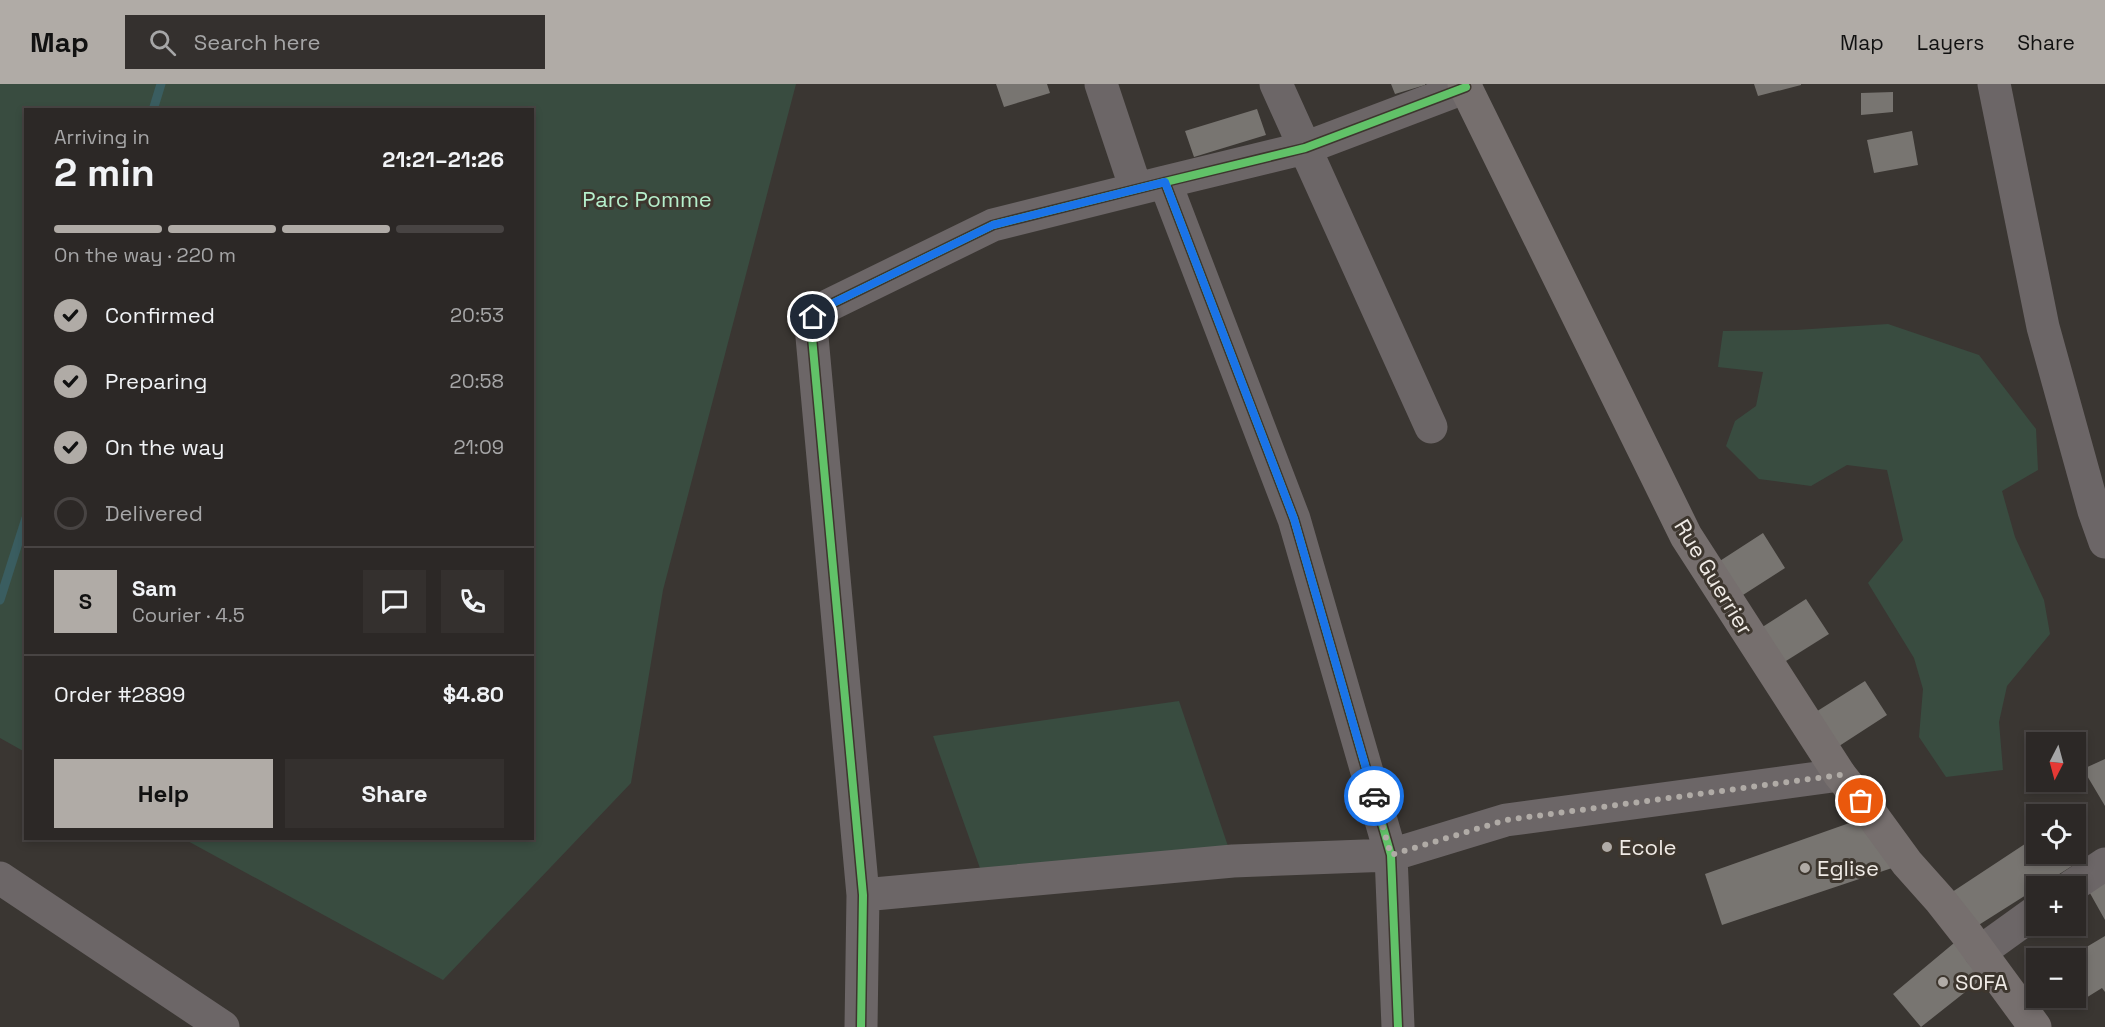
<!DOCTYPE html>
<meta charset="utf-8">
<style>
body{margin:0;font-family:"Space Grotesk",sans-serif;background:#34302e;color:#f1f3f6;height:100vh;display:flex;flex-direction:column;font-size:22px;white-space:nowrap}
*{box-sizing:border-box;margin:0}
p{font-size:20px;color:#a6a6a7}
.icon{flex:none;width:33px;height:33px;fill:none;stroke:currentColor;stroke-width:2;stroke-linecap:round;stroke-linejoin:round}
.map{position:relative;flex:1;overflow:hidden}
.drawer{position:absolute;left:24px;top:24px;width:510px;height:732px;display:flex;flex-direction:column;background:#2c2826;border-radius:0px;box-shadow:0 3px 9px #0003,0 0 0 2px #484443}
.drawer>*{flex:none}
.needle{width:39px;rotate:186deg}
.fabs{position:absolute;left:2026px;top:648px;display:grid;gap:12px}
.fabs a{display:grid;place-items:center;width:60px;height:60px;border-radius:0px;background:#2c2826;box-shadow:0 3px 9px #0003,0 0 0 2px #484443;font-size:30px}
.pin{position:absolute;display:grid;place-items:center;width:51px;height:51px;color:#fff;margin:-26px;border:3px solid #fff;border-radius:50%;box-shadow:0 2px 6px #0007}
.courier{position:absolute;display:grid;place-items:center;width:60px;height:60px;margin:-30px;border:4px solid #1a73e8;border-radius:50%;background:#fff;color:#222;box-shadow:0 2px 8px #0007}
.summary em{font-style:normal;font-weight:700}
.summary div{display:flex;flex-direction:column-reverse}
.summary{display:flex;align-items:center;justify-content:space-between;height:102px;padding:0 30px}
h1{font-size:39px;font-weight:700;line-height:45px}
.bar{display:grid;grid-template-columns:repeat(4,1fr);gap:9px 6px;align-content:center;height:72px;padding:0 30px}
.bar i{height:8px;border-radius:4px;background:#484443}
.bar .on{background:#b0aba6}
.bar p{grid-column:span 4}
.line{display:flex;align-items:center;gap:15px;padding:0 30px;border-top:2px solid #484443}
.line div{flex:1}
.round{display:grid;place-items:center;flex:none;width:63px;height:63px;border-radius:0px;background:#34302e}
ol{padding:0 30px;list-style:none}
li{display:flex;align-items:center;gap:18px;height:66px}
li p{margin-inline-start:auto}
li .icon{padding:6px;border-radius:50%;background:#b0aba6;color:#111;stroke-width:4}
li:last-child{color:#a6a6a7}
li i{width:33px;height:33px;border:3px solid #484443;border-radius:50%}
.primary-button{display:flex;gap:12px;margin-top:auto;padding:12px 30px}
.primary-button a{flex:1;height:69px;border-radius:0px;background:#b0aba6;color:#111;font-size:24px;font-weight:700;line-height:69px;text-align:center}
.primary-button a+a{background:#34302e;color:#f1f3f6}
header{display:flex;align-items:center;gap:36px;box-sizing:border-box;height:84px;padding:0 30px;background:#b0aba6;color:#111}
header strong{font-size:28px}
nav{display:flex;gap:33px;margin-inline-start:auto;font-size:21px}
.search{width:420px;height:54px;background:#34302e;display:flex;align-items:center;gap:15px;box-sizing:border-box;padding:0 21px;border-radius:0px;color:#a6a6a7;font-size:22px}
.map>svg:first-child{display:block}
</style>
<header>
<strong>Map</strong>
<div class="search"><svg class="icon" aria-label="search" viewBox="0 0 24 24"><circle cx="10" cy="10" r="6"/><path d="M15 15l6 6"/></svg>Search here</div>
<nav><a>Map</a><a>Layers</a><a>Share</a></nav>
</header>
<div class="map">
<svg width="2105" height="943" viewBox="0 0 2105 943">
<rect width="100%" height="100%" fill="#3a3632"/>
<!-- green -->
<path fill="#394c40" d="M0 0H796L663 506 631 699 443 896 184 755 532 754V26H26L25 668 0 654Z
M1888 240 1979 271 2036 345 2038 386 2002 407 2015 453 2044 516 2050 550 2007 602 1999 638 2003 686 1946 693 1919 653 1923 605 1914 574 1868 499 1903 456 1887 386 1847 381 1811 402 1759 395 1726 362 1735 337 1756 322 1763 288 1718 283 1723 247 1796 246Z
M1179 617 1233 777 981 787 933 652Z"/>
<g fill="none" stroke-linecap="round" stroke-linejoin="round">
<!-- stream -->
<path stroke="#3a5d60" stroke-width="9" d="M153 26 161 0
M0 516 26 434"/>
</g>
<!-- building -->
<path fill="#787571" d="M996 0H1047L1050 9 1004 23Z
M1391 0H1425V1L1395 10Z
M1754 0H1801V1L1758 12Z
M1893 8V28L1861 31V9Z
M1257 25 1266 51 1194 73 1185 47Z
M1912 47 1918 81 1874 89 1867 56Z
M1763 449 1785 484 1732 518 1709 484Z
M1806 515 1829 550 1775 584 1753 549Z
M1865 597 1887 631 1833 666 1811 631Z
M2105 675V722L2083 685Z
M1872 731 1907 779 1722 841 1705 790Z
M2037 752V770H2075L2080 777 1966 849 1993 886 1921 943 1893 910 1966 849 1940 816Z
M2105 780V836L2082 795Z
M2105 852V908L2102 904 2081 917 2076 908V874H2068Z"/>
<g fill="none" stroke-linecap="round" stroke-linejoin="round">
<!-- minor -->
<path stroke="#6c6667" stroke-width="33" d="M1101 0 1136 105
M1276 0 1431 343
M1994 0 2043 243 2094 427 2105 458
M0 794 223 943
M2072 802 2105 780
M863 811 1233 777 1391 771 1506 736 1840 691
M1980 868 2037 827
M861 943 863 811 811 242 813 233 819 226 993 141 1165 98
M1398 943 1391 771 1294 435 1165 98 1305 64 1466 3"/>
<!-- major -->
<path stroke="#766f6e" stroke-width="33" d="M1464 0 1686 452 1840 691 1872 731 1907 779 1940 816 1966 849 2035 943"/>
<defs>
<path id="cycleway" d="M861 943 863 811 811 242 813 233 819 226 993 141 1165 98
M1398 943 1391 771 1294 435 1165 98 1305 64 1466 3"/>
</defs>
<!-- cycleway casing -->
<use href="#cycleway" stroke="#3d362e" stroke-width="11"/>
<!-- cycleway -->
<use href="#cycleway" stroke="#61c268" stroke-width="8"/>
</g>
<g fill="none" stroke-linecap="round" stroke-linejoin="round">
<!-- done -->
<path stroke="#b0aba6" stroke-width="6" stroke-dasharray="0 10.8" d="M1374 712 1391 771 1506 736 1840 691 1861 717"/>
<!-- route -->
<path stroke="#1a73e8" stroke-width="8" d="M813 233 819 226 993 141 1165 98 1294 435 1374 712"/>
</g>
<!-- markers -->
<g fill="#b0aba6" stroke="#3d362e" stroke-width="2">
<circle cx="1607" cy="763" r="6"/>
<circle cx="1805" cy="784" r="6"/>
<circle cx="1943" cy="898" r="6"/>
</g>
<g text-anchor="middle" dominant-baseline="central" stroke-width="6" stroke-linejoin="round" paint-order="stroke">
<!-- park labels -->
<g font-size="22" fill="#b6efcc" stroke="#3d362e">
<text x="647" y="115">Parc Pomme</text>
</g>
<!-- street labels -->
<g font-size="22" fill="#efeae5" stroke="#3d362e">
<text transform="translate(1714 493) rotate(59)">Rue Guerrier</text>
</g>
<!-- poi labels -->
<g font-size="22" fill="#efeae5" stroke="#3d362e" text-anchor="start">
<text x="1619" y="763">Ecole</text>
<text x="1817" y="784">Eglise</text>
<text x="1955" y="898">SOFA</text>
</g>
</g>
</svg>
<div class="fabs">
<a><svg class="needle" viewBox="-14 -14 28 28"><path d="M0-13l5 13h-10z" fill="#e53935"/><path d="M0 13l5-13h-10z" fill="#a6a6a7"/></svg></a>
<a><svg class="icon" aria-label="locate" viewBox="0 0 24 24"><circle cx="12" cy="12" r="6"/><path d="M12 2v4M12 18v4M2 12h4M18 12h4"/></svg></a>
<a>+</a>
<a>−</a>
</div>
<div class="pin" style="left:1861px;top:717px;background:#ea580c"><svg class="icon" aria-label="bag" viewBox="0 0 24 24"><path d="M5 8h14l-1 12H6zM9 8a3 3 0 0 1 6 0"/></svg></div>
<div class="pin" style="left:813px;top:233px;background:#1f2937"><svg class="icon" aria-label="home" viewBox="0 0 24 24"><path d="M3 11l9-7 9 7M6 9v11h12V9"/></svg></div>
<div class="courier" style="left:1374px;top:712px"><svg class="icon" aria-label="car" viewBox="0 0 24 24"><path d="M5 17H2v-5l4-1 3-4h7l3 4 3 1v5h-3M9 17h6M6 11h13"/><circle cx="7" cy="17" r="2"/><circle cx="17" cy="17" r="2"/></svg></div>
<section class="drawer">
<div class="summary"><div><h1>2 min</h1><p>Arriving in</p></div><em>21:21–21:26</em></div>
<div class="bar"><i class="on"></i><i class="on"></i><i class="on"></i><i></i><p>On the way · 220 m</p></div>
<ol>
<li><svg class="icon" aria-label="check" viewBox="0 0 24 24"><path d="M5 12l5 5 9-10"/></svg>Confirmed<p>20:53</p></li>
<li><svg class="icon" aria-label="check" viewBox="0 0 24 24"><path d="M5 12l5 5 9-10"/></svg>Preparing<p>20:58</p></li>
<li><svg class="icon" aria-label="check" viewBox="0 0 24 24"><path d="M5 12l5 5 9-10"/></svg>On the way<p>21:09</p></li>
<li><i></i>Delivered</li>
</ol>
<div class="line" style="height:108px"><b class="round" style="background:#b0aba6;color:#111">S</b><div><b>Sam</b><p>Courier · 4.5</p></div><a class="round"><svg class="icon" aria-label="chat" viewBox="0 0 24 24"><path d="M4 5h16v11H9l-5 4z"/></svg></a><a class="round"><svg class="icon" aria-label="phone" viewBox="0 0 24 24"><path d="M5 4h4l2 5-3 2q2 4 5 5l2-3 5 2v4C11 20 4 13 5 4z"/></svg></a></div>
<div class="line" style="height:78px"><div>Order #2899</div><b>$4.80</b></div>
<div class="primary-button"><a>Help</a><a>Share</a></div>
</section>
</div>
